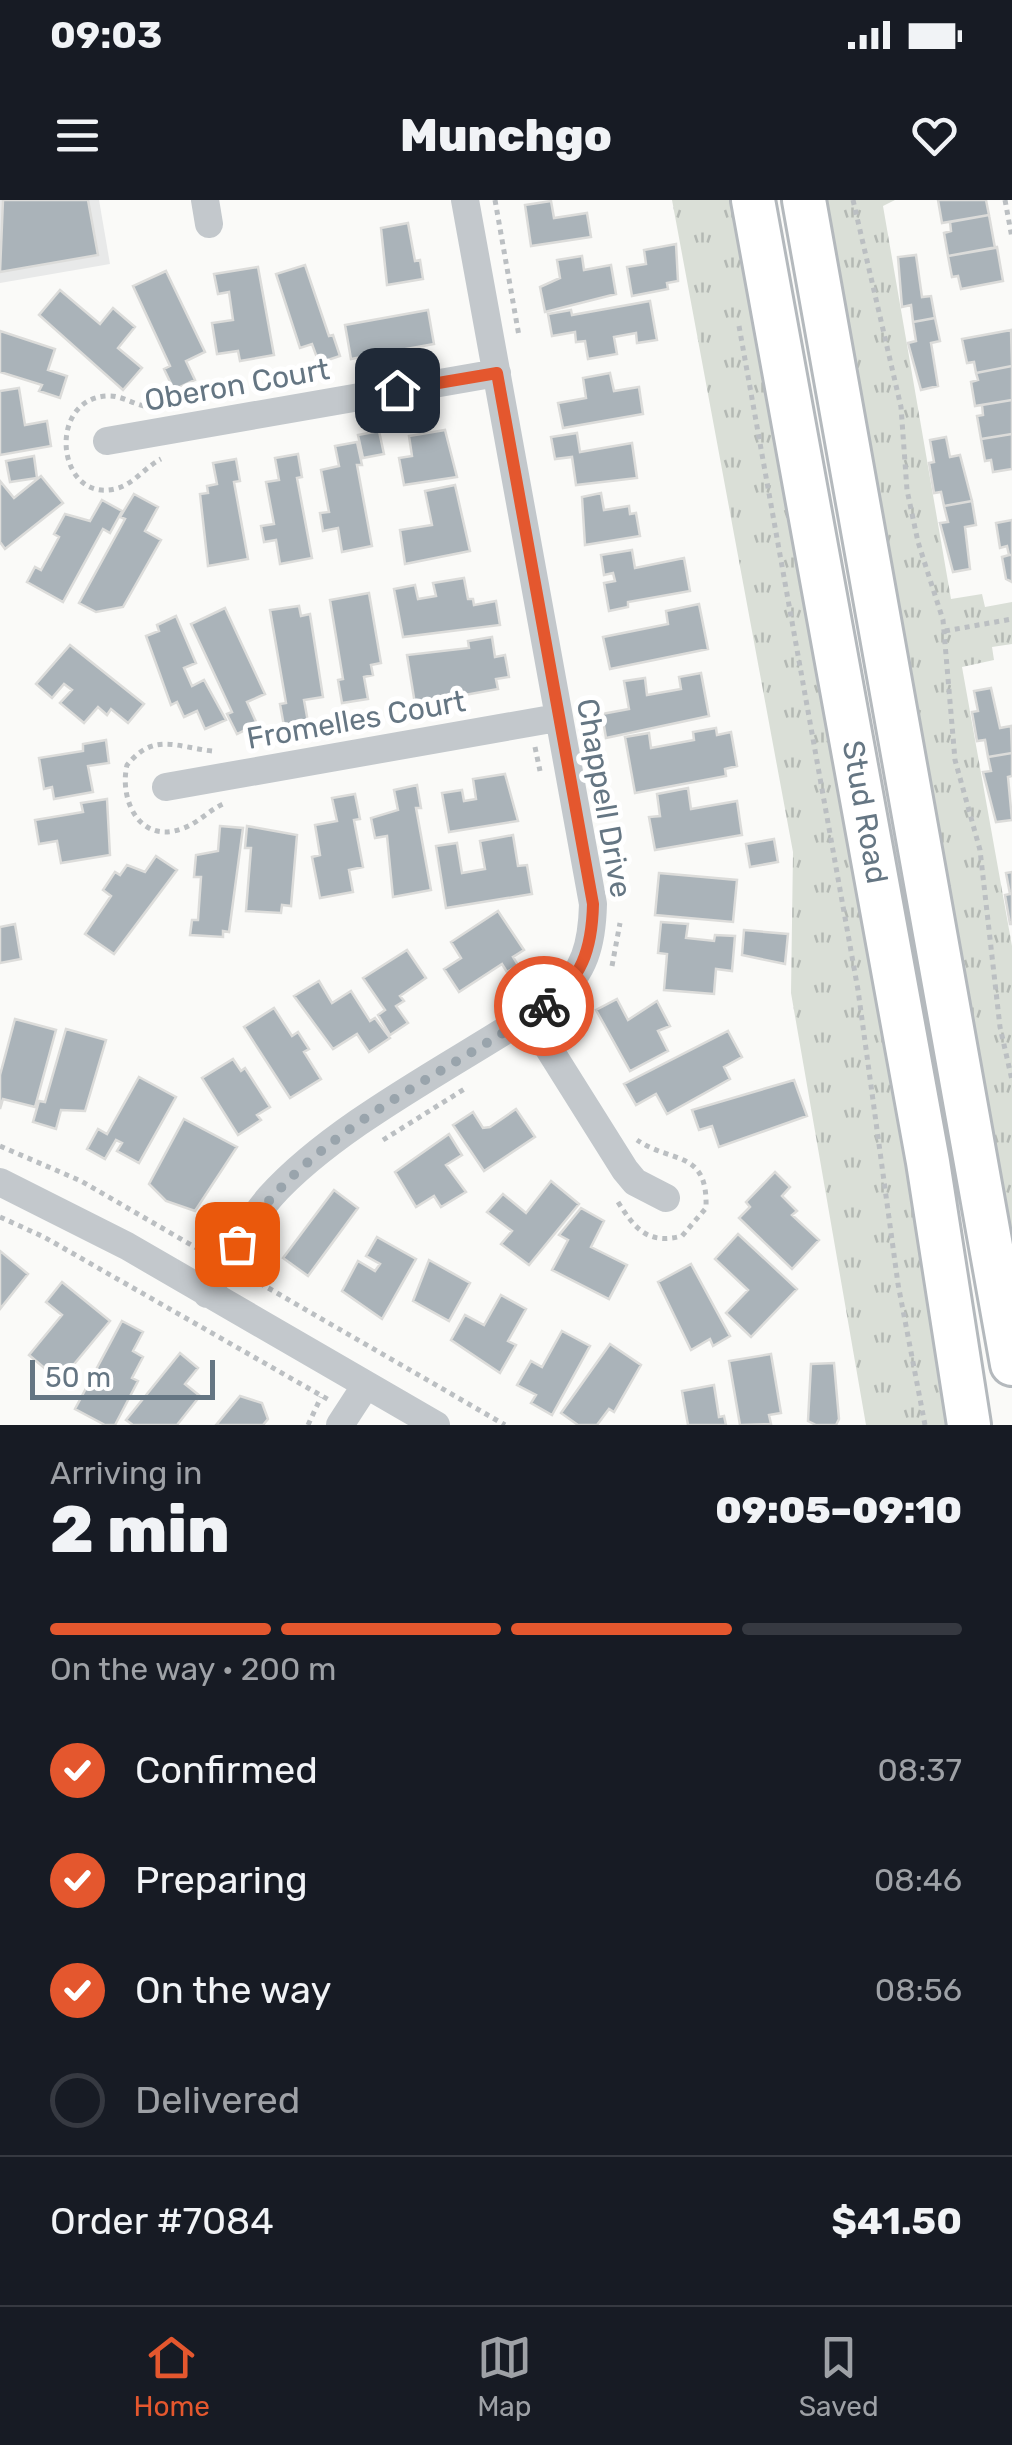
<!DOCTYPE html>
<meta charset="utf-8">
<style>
body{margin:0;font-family:Rubik,sans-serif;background:#20242c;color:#f1f3f6;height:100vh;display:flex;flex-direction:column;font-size:38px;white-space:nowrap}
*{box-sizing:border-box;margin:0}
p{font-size:32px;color:#9ea1a6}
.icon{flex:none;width:55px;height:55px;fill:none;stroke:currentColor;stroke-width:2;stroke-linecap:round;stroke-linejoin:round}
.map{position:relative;height:1225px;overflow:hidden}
.sheet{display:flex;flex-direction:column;background:#171b24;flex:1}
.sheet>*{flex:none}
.scale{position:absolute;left:30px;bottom:25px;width:185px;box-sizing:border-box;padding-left:10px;border:5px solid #657683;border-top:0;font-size:28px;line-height:35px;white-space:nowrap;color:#657683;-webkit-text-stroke:8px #fff;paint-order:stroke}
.pin{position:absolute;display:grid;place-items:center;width:85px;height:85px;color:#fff;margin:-42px;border-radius:20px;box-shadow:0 5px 15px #0006}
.courier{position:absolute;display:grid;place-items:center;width:100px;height:100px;margin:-50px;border:8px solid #e4572e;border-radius:50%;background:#fff;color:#222;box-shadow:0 2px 12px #0007}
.head em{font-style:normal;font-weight:800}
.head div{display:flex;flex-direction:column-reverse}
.head{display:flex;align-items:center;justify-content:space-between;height:170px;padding:0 50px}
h1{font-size:65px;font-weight:800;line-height:75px}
.bar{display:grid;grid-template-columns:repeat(4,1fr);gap:15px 10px;align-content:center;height:120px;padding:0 50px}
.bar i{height:12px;border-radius:8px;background:#363941}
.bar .active{background:#e4572e}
.bar p{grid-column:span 4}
.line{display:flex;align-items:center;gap:25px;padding:0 50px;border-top:2px solid #363941}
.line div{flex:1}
ol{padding:0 50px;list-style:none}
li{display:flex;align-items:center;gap:30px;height:110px}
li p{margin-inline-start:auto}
li .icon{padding:10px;border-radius:50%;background:#e4572e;color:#fff;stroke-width:4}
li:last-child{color:#9ea1a6}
li i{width:55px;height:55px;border:5px solid #363941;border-radius:50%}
.status{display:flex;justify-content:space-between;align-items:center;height:70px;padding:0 50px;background:#171b24;direction:ltr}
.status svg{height:28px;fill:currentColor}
header{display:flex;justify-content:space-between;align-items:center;height:130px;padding:0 50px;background:#171b24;font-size:45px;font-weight:800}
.tabs{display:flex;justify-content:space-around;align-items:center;height:140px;border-top:2px solid #363941;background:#171b24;font-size:28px;color:#9ea1a6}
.tabs a{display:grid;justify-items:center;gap:5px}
.tabs .active{color:#e4572e}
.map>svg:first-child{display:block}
</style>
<div class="status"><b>09:03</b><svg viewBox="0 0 49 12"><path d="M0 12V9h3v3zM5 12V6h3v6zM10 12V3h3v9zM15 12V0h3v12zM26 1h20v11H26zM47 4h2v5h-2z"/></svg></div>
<header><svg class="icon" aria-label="menu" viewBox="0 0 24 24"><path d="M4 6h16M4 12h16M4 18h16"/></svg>Munchgo<svg class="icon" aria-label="heart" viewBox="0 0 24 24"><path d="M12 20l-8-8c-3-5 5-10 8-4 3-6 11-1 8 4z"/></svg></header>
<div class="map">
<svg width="1012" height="1225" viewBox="0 0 1012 1225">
<defs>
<pattern id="grass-tufts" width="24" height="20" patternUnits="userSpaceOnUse" patternTransform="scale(2.5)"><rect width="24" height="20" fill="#dadfd7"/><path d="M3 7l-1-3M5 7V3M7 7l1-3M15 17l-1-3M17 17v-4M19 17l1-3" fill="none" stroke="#b4b9b4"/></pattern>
</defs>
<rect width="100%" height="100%" fill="#fafaf8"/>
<!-- built -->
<path fill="#e8e9e9" d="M0 0H99L110 64 0 83Z"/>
<!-- grass -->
<path fill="url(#grass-tufts)" d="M672 0H753L951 1219 947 1225H866L791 793 793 652Z
M804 0H895L883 6 951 399 982 394 985 407 1012 402V444L992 447 994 460 962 467 1012 746V1068Z"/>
<!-- building -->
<path fill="#aab3b9" stroke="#dcdcda" stroke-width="2.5" d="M3 0H88L98 55 0 72Z
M938 0H986L989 15 942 23Z
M551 1 554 18 587 13 591 37 531 46 525 5Z
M989 15 995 48 948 56 944 33 951 31 950 22Z
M408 23 415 61 420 60 423 79 387 85 381 28Z
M676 44 678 81 667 83 668 89 632 96 627 67 646 64 644 50Z
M997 47 1003 81 961 89 958 76 952 77 948 56Z
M916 55 922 97 931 96 935 118 913 122 911 105 902 107 898 57Z
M582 56 584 70 611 65 616 94 545 112 540 87 560 78 557 60Z
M305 65 329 136 333 135 340 156 319 163 312 144 300 148 276 74Z
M258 67 274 155 240 161 238 151 217 154 212 123 233 120 229 92 218 94 214 74Z
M166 71 205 152 186 161 195 180 174 190 164 169 170 166 133 86Z
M60 90 100 124 113 108 135 127 118 148 142 168 123 190 39 115Z
M650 101 657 140 637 143 636 133 614 137 617 154 588 159 585 141 576 142 575 132 552 136 548 114 571 110 572 115Z
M428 110 434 144 351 159 345 125Z
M935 118 940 141 931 143 938 186 921 190 908 143 916 141 913 122Z
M1011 130 1012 166 976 173 974 162 967 163 962 139Z
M0 131 55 149 48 170 67 176 60 198 39 191 42 185 0 172Z
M1012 166V200L975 206 971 182 978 180 976 173Z
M610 173 614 191 639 187 643 214 563 228 558 203 586 198 583 178Z
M19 188 25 225 47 221 51 246 0 255V191Z
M1012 200V234L981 239 977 216 983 215 982 205Z
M445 230 457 277 404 285 399 258 412 256 409 236Z
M379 231 384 254 363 258 358 235Z
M577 233 580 252 632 243 637 278 576 285 572 257 555 259 551 237Z
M1012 234V269L993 272 991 260 985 261 981 239Z
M946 237 950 257 960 255 972 301 944 306 941 292 934 293 929 263 934 262 930 240Z
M357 242 362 265H357L372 346 342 352 338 328 323 331 320 313 329 312 321 270 339 266 335 246Z
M298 254 302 277 297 278 312 358 280 364 276 340 264 342 261 326 274 324 266 282 279 280 275 258Z
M34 256 37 278 10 282 6 261Z
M236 259 240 281 234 282 248 359 208 366 200 294 208 293 207 286 217 284 213 263Z
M41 276 63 303 5 349 0 342V281L14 298Z
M455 285 470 351 405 364 400 330 432 325 425 291Z
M601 293 604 310 629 306 630 314 636 313 640 336 585 345 582 297Z
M134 294 158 307 145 331 161 340 123 407 96 412 79 403 125 319 120 317Z
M102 300 122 311 110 333 103 329 63 402 27 382 35 367 41 370 59 337 54 334 65 314 90 321Z
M972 301 976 325 965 327 970 369 953 372 940 323 948 322 944 306Z
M1012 320V355H1009L1007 346 1000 348 996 323Z
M632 350 635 368 684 358 690 391 628 402V407L609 411 604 383 615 381 613 373 604 375 601 355Z
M1009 355H1012V382L1006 379 1002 357Z
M464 378 468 399H473L474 405 496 401 500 425 403 437 394 389 415 385 418 399 436 396 433 383Z
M369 393 381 463 371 465 373 475 364 477 368 499 342 503 338 480 343 479 330 400Z
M699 404 708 449 610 469 603 437 668 424 666 411Z
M299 406 301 416 310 414 323 497 304 500 308 522 284 526 280 504 286 503 270 410Z
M225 408 265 494 247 502 257 524 237 534 227 514 232 512 191 424Z
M176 416 196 463 184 468 192 486 204 480 226 520 205 529 197 511 184 517 177 502 171 505 146 436 159 431 157 425Z
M492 437 495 457 505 455 509 477 496 479 498 489 415 504 407 455 469 448 468 441Z
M70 445 144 504 128 523 111 509 107 515 98 507 84 523 60 503 72 490 64 484 52 498 36 484Z
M701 473 709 516 606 538 602 514 629 509 624 481 645 478 647 495 681 489 679 477Z
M991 488 1000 528 1011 526 1012 553 988 557 985 540 977 541 972 512 978 511 974 491Z
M716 528 717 535 731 532 737 566 725 569 726 576 635 593 625 537 649 533 651 548 694 540 693 532Z
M106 540 109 563 88 566 93 592 54 599 52 587 44 589 39 558 83 551V544Z
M1012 553V576L1008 577 1012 620 996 622 983 572 991 571 988 557Z
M505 574 518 621 449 632 442 593 462 590 464 601 476 599 473 579Z
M417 585 421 608H416L431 690 393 697 387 636 375 638 371 618 398 610 394 590Z
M688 588 691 609 737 601 742 635 655 650 649 617 660 616 657 594Z
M355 594 360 619 354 620 363 667 349 670 353 692 320 698 312 657 320 655 315 625 337 621 332 598Z
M107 599 110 655 61 663 57 641 39 644 35 620 83 612 81 603Z
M220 626 243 628 229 732 223 731V737L190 735 192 720H198L201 677H194L196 655 218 651Z
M247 626 297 635 291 706 282 705 281 713 246 711 251 648H245Z
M513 635 518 666 527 665 532 694 446 708 436 646 457 643 462 673 485 669 480 641Z
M774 639 778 662 750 667 746 644Z
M156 656 177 670 114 754 85 734 111 696 103 690 115 672 120 675 127 665 145 672Z
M1012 672V724H1010L1005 695 1010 694 1006 673Z
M659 673 737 680 733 722 655 715Z
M498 711 524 750 513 757 518 765 507 772 502 764 459 792 444 769 461 758 451 742Z
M661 722 688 724 686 738 714 741 715 735 735 736 732 771 716 769 714 794 664 790 667 754 658 753Z
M15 724 21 759 0 763V727Z
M744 730 788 734 785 764 742 755Z
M407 750 426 778 400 796 404 801 396 806 408 823 390 835 378 815 385 810 363 778Z
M319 781 332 803 351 791 370 821 375 818 390 838 369 852 357 834 333 849 294 796Z
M617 799 628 820 657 801 670 826 658 831 668 851 630 871 596 810Z
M274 808 292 836 298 832 309 849 304 852 321 879 290 898 244 827Z
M15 819 56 830 35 907 3 899 0 909V875Z
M66 829 106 840 85 911 61 910 56 929 33 922 39 901 45 902Z
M728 831 742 857 724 867 730 879 667 914 656 894 636 905 624 884Z
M233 859 241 871 245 868 270 907 257 915 261 920 238 935 202 878Z
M139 877 176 897 139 963 117 951 122 943 116 940 105 959 87 949 98 929 107 934Z
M794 880 807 916 719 947 712 926 699 930 692 910Z
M516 909 535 937 484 971 453 925 473 912 483 928 490 927Z
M184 919 237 947 195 1011 166 1001 149 984Z
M449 934 462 955 446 965 466 992 441 1007 434 996 416 1007 395 972Z
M775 972 790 987 782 996 797 1011 792 1015 819 1040 792 1069 739 1018 750 1007 746 1002Z
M551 981 579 1004 529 1065 501 1044 512 1031 487 1012 503 994 526 1013Z
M334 990 358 1008 308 1076 283 1058Z
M581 1008 604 1021 591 1047 627 1065 609 1099 552 1070 568 1040 559 1035Z
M738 1034 797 1089 751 1137 726 1113 748 1090 715 1059Z
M377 1037 416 1059 382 1119 342 1091 358 1061 375 1071 380 1064 366 1056Z
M0 1051 28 1074 0 1109Z
M429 1060 470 1083 449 1121 413 1101Z
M691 1064 730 1136 713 1146 710 1139 691 1150 658 1082Z
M62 1082 110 1121 60 1181 29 1155 62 1115 46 1102Z
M501 1095 526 1109 508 1141 516 1145 500 1173 451 1140 465 1115 484 1125Z
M122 1121 143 1132 133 1151 143 1157 132 1178 138 1181 115 1225H105L75 1209Z
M562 1131 590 1146 552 1215 531 1203 536 1195 517 1185 531 1161 542 1167Z
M610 1144 641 1165 614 1212 609 1209 597 1225H578L561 1213Z
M180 1153 198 1168 185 1184 200 1196 177 1225H133L126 1220Z
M771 1154 781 1213 769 1215 771 1224 740 1225 729 1161Z
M834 1163 839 1219 836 1225H816L808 1221 811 1164Z
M714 1185 719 1217 724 1216 726 1225H688L682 1191Z
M240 1196 262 1203 268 1219 263 1225H216Z"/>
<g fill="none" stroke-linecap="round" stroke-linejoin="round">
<defs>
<path id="highway" d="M753 0 928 962 969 1225
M804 0 1012 1164"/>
</defs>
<!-- highway casing -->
<use href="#highway" stroke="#b4b9bd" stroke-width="48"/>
<!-- path -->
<path stroke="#bbbfc2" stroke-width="5" stroke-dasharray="5 5" stroke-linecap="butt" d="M495 0 519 136
M853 0 901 207 907 290 918 342 943 420 955 560 980 650 1000 827 1012 880
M1005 0 1012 38
M739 126 858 790 898 1084 925 1225
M144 206C131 203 120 195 107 196 46 199 57 303 115 289 133 285 145 267 161 259
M945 431 1012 419
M535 547 540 571
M212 551C176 547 154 532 127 565 119 599 139 644 181 629 197 624 208 611 223 604
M612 766 620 723
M383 940 466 888
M0 946 81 981 200 1050
M618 1002C635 1029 648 1045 682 1036L706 1008C708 949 672 964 637 940
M0 1017 44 1037 329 1200
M199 1048 215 1026
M251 1078 505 1225
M252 1078 264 1053
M308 1225 321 1197"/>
<!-- minor -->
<path stroke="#c3c8cc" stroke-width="28" d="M205 0 209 24
M107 241 497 173
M166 587 557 518
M529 817 625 970 635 982 666 998
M0 982 127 1046 436 1225
M207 1094C227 1061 245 1026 270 997 338 921 468 858 554 799 585 772 592 744 593 704L465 0
M340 1225 366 1185"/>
<!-- highway -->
<use href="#highway" stroke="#fff" stroke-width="42"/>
</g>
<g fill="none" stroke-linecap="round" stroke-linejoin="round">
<!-- done -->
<path stroke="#99a4ac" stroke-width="10" stroke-dasharray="0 18" d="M237 1044C306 932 439 879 544 806"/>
<!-- route -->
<path stroke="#e4572e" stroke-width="12" d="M397 190 497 173 593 704C592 749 582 780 544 806"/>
</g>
<g text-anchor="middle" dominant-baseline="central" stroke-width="10" stroke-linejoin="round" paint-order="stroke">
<!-- street labels -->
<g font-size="30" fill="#657683" stroke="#fff">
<text transform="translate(237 185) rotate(-10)">Oberon Court</text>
<text transform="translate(356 520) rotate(-10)">Fromelles Court</text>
<text transform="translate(604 598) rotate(80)">Chappell Drive</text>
<text transform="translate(865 612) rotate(80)">Stud Road</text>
</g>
</g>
</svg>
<div class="scale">50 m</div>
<div class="pin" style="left:237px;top:1044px;background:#ea580c"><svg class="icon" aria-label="bag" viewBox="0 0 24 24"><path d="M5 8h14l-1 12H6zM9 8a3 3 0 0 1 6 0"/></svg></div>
<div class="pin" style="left:397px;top:190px;background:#1f2937"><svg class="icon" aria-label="home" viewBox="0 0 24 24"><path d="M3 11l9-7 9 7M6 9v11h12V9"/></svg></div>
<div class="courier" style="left:544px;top:806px"><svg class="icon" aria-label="bike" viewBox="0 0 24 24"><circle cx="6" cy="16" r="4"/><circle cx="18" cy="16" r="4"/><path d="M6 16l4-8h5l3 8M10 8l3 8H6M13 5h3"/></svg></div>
</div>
<section class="sheet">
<div class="head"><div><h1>2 min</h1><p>Arriving in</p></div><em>09:05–09:10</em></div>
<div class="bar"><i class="active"></i><i class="active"></i><i class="active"></i><i></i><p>On the way · 200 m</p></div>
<ol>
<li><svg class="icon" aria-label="check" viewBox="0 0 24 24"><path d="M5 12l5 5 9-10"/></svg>Confirmed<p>08:37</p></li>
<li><svg class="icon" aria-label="check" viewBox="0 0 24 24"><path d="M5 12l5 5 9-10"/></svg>Preparing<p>08:46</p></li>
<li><svg class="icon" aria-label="check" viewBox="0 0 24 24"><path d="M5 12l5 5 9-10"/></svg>On the way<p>08:56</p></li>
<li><i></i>Delivered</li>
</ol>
<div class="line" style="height:130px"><div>Order #7084</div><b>$41.50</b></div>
</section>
<nav class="tabs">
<a class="active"><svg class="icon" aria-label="home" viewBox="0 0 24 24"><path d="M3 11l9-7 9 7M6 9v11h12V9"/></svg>Home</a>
<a><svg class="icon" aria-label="map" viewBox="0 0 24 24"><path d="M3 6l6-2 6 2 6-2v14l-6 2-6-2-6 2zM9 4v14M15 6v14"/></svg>Map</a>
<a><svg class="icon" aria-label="saved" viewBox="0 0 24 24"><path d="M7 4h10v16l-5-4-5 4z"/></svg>Saved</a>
</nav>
